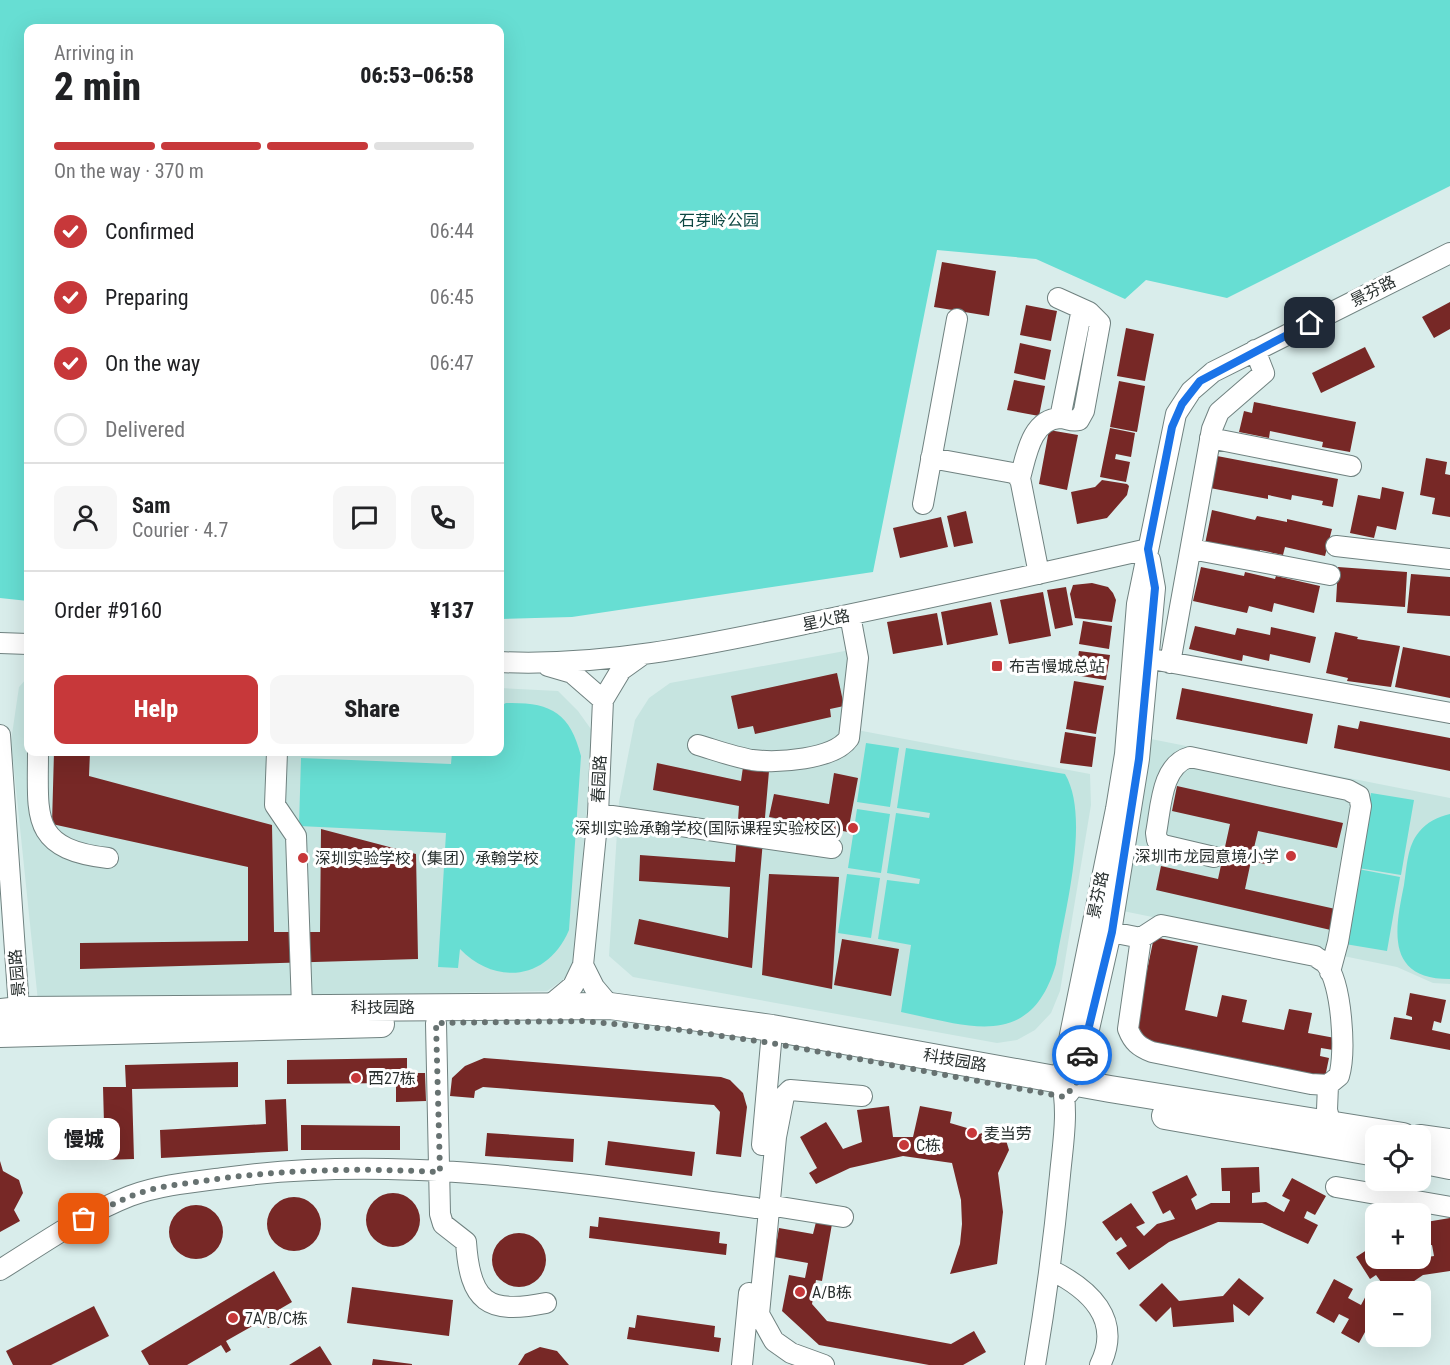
<!DOCTYPE html>
<meta charset="utf-8">
<style>
body{margin:0;font-family:"Roboto Condensed","Noto Sans SC",sans-serif;background:#f6f6f6;color:#202124;height:100vh;display:flex;flex-direction:column;font-size:22px;white-space:nowrap}
*{box-sizing:border-box;margin:0}
p{font-size:20px;color:#757577}
.icon{flex:none;width:33px;height:33px;fill:none;stroke:currentColor;stroke-width:2;stroke-linecap:round;stroke-linejoin:round}
.map{position:relative;flex:1;overflow:hidden}
.details{position:absolute;left:24px;top:24px;width:480px;height:732px;display:flex;flex-direction:column;background:#fff;border-radius:12px;box-shadow:0 6px 24px #0002}
.details>*{flex:none}
.controls{position:absolute;left:1365px;top:1125px;display:grid;gap:12px}
.controls a{display:grid;place-items:center;width:66px;height:66px;border-radius:12px;background:#fff;box-shadow:0 6px 24px #0002;font-size:30px}
.pin{position:absolute;display:grid;place-items:center;width:51px;height:51px;color:#fff;margin:-26px;border-radius:12px;box-shadow:0 3px 9px #0006}
.courier{position:absolute;display:grid;place-items:center;width:60px;height:60px;margin:-30px;border:4px solid #1a73e8;border-radius:50%;background:#fff;color:#222;box-shadow:0 2px 8px #0007}
.bubble{position:absolute;height:42px;border-radius:12px;background:#fff;box-shadow:0 6px 24px #0002;font-size:20px;font-weight:800;line-height:42px;text-align:center}
.headline em{font-style:normal;font-weight:800}
.headline div{display:flex;flex-direction:column-reverse}
.headline{display:flex;align-items:center;justify-content:space-between;height:102px;padding:0 30px}
h1{font-size:39px;font-weight:800;line-height:45px}
.bar{display:grid;grid-template-columns:repeat(4,1fr);gap:9px 6px;align-content:center;height:72px;padding:0 30px}
.bar i{height:8px;border-radius:4px;background:#e0e0e0}
.bar .current{background:#c7383a}
.bar p{grid-column:span 4}
.line{display:flex;align-items:center;gap:15px;padding:0 30px;border-top:2px solid #e0e0e0}
.line div{flex:1}
.round{display:grid;place-items:center;flex:none;width:63px;height:63px;border-radius:12px;background:#f6f6f6}
ol{padding:0 30px;list-style:none}
li{display:flex;align-items:center;gap:18px;height:66px}
li p{margin-inline-start:auto}
li .icon{padding:6px;border-radius:50%;background:#c7383a;color:#fff;stroke-width:4}
li:last-child{color:#757577}
li i{width:33px;height:33px;border:3px solid #e0e0e0;border-radius:50%}
.cta{display:flex;gap:12px;margin-top:auto;padding:12px 30px}
.cta a{flex:1;height:69px;border-radius:12px;background:#c7383a;color:#fff;font-size:24px;font-weight:800;line-height:69px;text-align:center}
.cta a+a{background:#f6f6f6;color:#202124}
.map>svg:first-child{display:block}
</style>
<div class="map">
<svg width="1450" height="1365" viewBox="0 0 1450 1365">
<rect width="100%" height="100%" fill="#d9edeb"/>
<!-- built -->
<path fill="#c6e4e0" d="M861 648 857 730 1090 774 1091 805 1060 991 1051 1013 1035 1030 1017 1040 997 1043 633 977 609 956 619 802 635 720 649 698 670 683Z
M28 677V752H500V688L558 691 578 711 593 732 574 965 564 979 547 991 38 1001 11 741 19 687Z
M1151 739 1450 798V984L1433 983 1397 967 1123 911Z"/>
<!-- green -->
<path fill="#67ded3" d="M0 0H1450V186L1227 298 1146 280 1125 299 1036 259 937 250 873 572 572 617 500 619V28H28V601L0 598Z
M506 703C550 702 570 712 581 756L569 930C548 980 496 986 460 949L458 968 438 967 446 833 299 826 301 758 451 764 452 752H500V706Z
M866 743 899 748 890 807 857 802Z
M906 748 1065 774C1091 818 1064 913 1056 964 1031 1051 969 1026 901 1012L911 945 878 939 887 880 919 884 920 879 887 873 896 813 929 818 930 813 897 808Z
M1371 793 1414 800 1401 875 1358 868Z
M857 809 890 814 881 873 848 868Z
M1450 814V979C1385 979 1395 929 1404 885 1407 867 1407 846 1419 832 1427 822 1437 817 1450 814Z
M1358 869 1400 877 1387 951 1345 944Z
M847 874 880 878 871 938 838 933Z"/>
<!-- building -->
<path fill="#772826" d="M942 262 996 271 989 316 934 307Z
M1450 302V329L1434 338 1422 317Z
M1026 305 1057 311 1051 341 1020 335Z
M1126 328 1154 334 1145 381 1117 376Z
M1020 343 1051 350 1045 380 1014 373Z
M1365 347 1375 367 1321 393 1312 373Z
M1014 380 1045 386 1039 416 1007 410Z
M1119 381 1145 386 1137 432 1110 427Z
M1254 402 1356 422 1350 452 1322 447 1323 442 1270 431 1269 438 1239 432 1244 411 1252 413Z
M1110 428 1135 433 1131 457 1116 454 1115 459 1130 462 1126 482 1100 477Z
M1049 430 1078 435 1067 490 1039 484Z
M1217 456 1338 479 1333 507 1322 505 1323 501 1292 495 1291 500 1268 495V499L1210 488Z
M1426 458 1447 462 1445 474 1450 475V517L1432 514 1435 498 1420 495Z
M1102 480 1127 484 1129 486 1127 495 1107 518 1077 524 1071 492 1095 487Z
M1382 487 1404 492 1396 530 1377 526 1374 538 1350 533 1358 495 1380 499Z
M1212 510 1255 520 1257 516 1287 522V519L1332 529 1325 556 1285 547 1283 555 1260 550 1259 557 1205 544Z
M966 511 973 543 954 547 947 516Z
M941 517 948 547 900 558 893 528Z
M1201 567 1244 576 1245 572 1275 579 1276 576 1320 586 1314 613 1274 603 1272 612 1249 606 1247 613 1193 601Z
M1338 567 1407 572 1405 607 1336 602Z
M1411 574 1450 577V616L1407 613Z
M1092 583 1108 587 1113 593 1116 600 1112 622 1075 618 1070 594 1073 585Z
M1066 587 1073 625 1055 629 1047 590Z
M1043 592 1051 636 1009 644 1000 600Z
M991 602 998 635 947 645 941 612Z
M937 613 943 645 893 654 887 622Z
M1083 621 1112 626 1109 649 1079 644Z
M1195 626 1235 635 1237 628 1270 635 1271 627 1316 637 1310 663 1270 654 1269 661 1243 655 1242 661 1189 649Z
M1335 632 1358 637 1357 639 1400 646 1391 687 1347 681 1348 678 1326 673Z
M1403 647 1450 656V698L1395 687Z
M1079 651 1110 655 1106 680 1075 675Z
M837 673 844 706 830 709 831 717 755 734 753 726 738 729 731 696Z
M1074 681 1104 686 1096 734 1066 729Z
M1182 688 1313 714 1307 744 1176 719Z
M1360 721 1450 738V771L1334 748 1338 725 1358 729Z
M1065 732 1096 737 1092 767 1060 763Z
M54 752H90L89 776 272 825 274 932H320L321 829 416 854 418 959 80 969V943L248 941V867L52 824Z
M383 752H450V756Z
M657 763 741 781 743 767 769 771 752 968 634 944 639 919 728 938 730 887 639 881 640 855 735 862 739 806 653 790Z
M834 773 858 778 848 832 769 817 774 794 829 804Z
M1177 786 1343 823 1337 848 1258 831 1253 852 1272 856 1270 865 1251 861 1245 889 1340 910 1335 931 1156 890 1161 866 1218 879 1230 824 1172 811Z
M769 874 839 877 832 989 762 975Z
M1154 937 1198 946 1185 1010 1217 1017 1222 995 1247 1000 1242 1022 1284 1030 1289 1009 1312 1013 1308 1033 1335 1038 1333 1050 1321 1048 1320 1056 1329 1058 1324 1082 1153 1048 1135 1028Z
M842 939 899 949 891 996 834 985Z
M1410 993 1446 1000 1441 1023 1434 1021 1432 1030 1450 1034V1050L1390 1039 1394 1017 1412 1020V1017L1406 1015Z
M407 1058V1073H425L426 1101 396 1102V1083L287 1084V1060Z
M484 1058 721 1077 730 1080 743 1093 747 1107 741 1157 716 1154 720 1112 714 1105 483 1087 475 1091 474 1098 450 1096 452 1078 465 1066Z
M238 1062V1087L132 1089 134 1159 105 1160 103 1087H126L125 1065Z
M286 1099 288 1151 161 1158 160 1130 266 1124 265 1100Z
M889 1106 893 1137H913L920 1106 952 1112 950 1123 967 1128 976 1136 987 1130 1000 1133 1005 1137 1009 1150 998 1173 1003 1212 997 1264 950 1274 960 1244 962 1224 961 1200 952 1163 903 1156 850 1168 816 1184 809 1173 817 1168 800 1137 826 1122 843 1149 862 1142 857 1110Z
M301 1125 400 1126V1150H301Z
M487 1133 574 1139 573 1162 485 1156Z
M608 1141 695 1152 692 1176 605 1165Z
M0 1161 3 1171 19 1180 23 1193 14 1210 20 1221 0 1232Z
M1259 1167 1260 1192 1252 1193V1203L1266 1202 1284 1212 1290 1200 1282 1196 1292 1178 1326 1196 1315 1215 1307 1211 1304 1218 1318 1225 1308 1244 1262 1223 1218 1222 1169 1242 1129 1270 1116 1253 1127 1246 1121 1237 1116 1241 1102 1222 1131 1203 1145 1223 1136 1227 1144 1236 1157 1224 1175 1219 1170 1210 1163 1214 1152 1192 1187 1175 1197 1195 1191 1199 1196 1210 1211 1203H1230V1191H1222L1221 1168Z
M366 1220a27 27 0 1 1 54 0a27 27 0 1 1-54 0Z
M267 1224a27 27 0 1 1 54 0a27 27 0 1 1-54 0Z
M169 1232a27 27 0 1 1 54 0a27 27 0 1 1-54 0Z
M599 1217 720 1232 719 1243 727 1244 726 1255 589 1238 590 1226 598 1227Z
M1450 1218V1271L1423 1275 1398 1292H1376V1312L1359 1343 1341 1333 1349 1319 1339 1314 1334 1323 1316 1313 1334 1279 1353 1289 1348 1298 1361 1305 1369 1290 1381 1282 1376 1275 1370 1279 1356 1257 1376 1244V1258H1395L1402 1269 1416 1259 1434 1256 1432 1245 1424 1246 1420 1223Z
M816 1222 832 1224 822 1281 816 1280 812 1304 827 1321 951 1344 974 1331 986 1352 963 1365H929L819 1345 782 1311 789 1275 805 1278 808 1263 774 1257 779 1228 813 1234Z
M492 1260a27 27 0 1 1 54 0a27 27 0 1 1-54 0Z
M274 1271 292 1302 268 1316 274 1325 268 1328 263 1320 226 1341 231 1350 226 1353 221 1345 187 1365H149L141 1351Z
M1239 1278 1264 1298 1249 1316 1233 1304 1234 1322 1173 1327 1171 1307 1156 1322 1139 1305 1162 1283 1179 1301 1223 1296Z
M352 1287 453 1300 449 1336 347 1323Z
M94 1306 109 1336 51 1365H13L6 1351Z
M637 1315 715 1326 714 1337 721 1338 719 1352 627 1339 629 1327 635 1328Z
M320 1346 332 1365H289Z
M540 1347 557 1351 569 1365H518L525 1354Z
M373 1359 412 1364V1365H372Z"/>
<g fill="none" stroke-linecap="round" stroke-linejoin="round">
<defs>
<path id="minor" d="M1060 418 1082 309
M1210 438 1351 466
M931 458 1013 473 1020 478 1039 574
M1020 478C1026 457 1031 419 1060 418 1067 418 1071 422 1079 420L1084 411 1100 323 1089 312 1058 298
M923 504 957 319
M1336 546 1450 559
M1191 549 1330 575
M0 643 28 644
M1157 660 1450 713
M500 662C607 667 714 643 819 621 929 598 1039 574 1148 549
M1170 663 1212 429 1219 412 1264 373 1255 350
M548 666 572 673 603 700
M0 735 20 1023
M698 745C715 750 734 757 752 760 777 763 834 760 849 738L858 658 850 615
M38 752C38 817 30 849 108 858
M277 752 275 805 296 836 302 1007
M598 814 832 848
M1214 857 1163 845 1157 840 1156 833C1161 808 1161 765 1190 757L1348 790 1359 796 1361 806 1338 942 1330 972
M1111 932 1141 938 1161 925 1171 927 1315 956C1318 959 1324 961 1326 964 1342 983 1346 1053 1339 1076L1328 1085 1311 1084 1152 1052C1139 1047 1133 1042 1128 1029L1141 938
M583 965 594 987 610 1006
M549 1006 573 986 583 965 598 814 603 700 621 670 642 655
M436 1023 440 1214 443 1224 466 1242C470 1302 487 1315 546 1303
M1328 1085 1327 1110 1331 1125
M1068 1094 1077 1082 1111 932 1139 759 1155 588 1150 560
M762 1145 771 1043
M1336 1187 1450 1207
M768 1205 843 1217
M0 1270C42 1244 84 1214 130 1196 160 1185 193 1182 224 1178 400 1153 581 1184 756 1208
M1051 1270C1089 1289 1123 1319 1100 1365
M742 1365 749 1293
M824 1365 791 1353 774 1341 759 1314 776 1137 784 1096 790 1090 862 1096
M1035 1365C1046 1301 1054 1239 1060 1175 1063 1143 1069 1110 1061 1079L1116 809 1125 754 1137 604 1176 414 1191 391 1213 372 1450 253"/>
<path id="major" d="M0 1012 20 1010 610 1006 772 1028 1110 1089 1403 1136
M0 1034 381 1024
M1165 1116 1376 1153
M1420 1138 1450 1142
M1420 1160 1450 1166"/>
</defs>
<!-- minor casing -->
<use href="#minor" stroke="#708280" stroke-width="22"/>
<!-- major casing -->
<use href="#major" stroke="#708280" stroke-width="28"/>
<!-- minor -->
<use href="#minor" stroke="#fff" stroke-width="20"/>
<!-- major -->
<use href="#major" stroke="#fff" stroke-width="26"/>
</g>
<g fill="none" stroke-linecap="round" stroke-linejoin="round">
<!-- done -->
<path stroke="#677271" stroke-width="6" stroke-dasharray="0 10.8" d="M84 1219C99 1212 114 1203 129 1197 154 1186 184 1184 210 1180 287 1169 363 1168 440 1172L436 1023 581 1021 681 1030 771 1043 1065 1097 1077 1082 1082 1055"/>
<!-- route -->
<path stroke="#1a73e8" stroke-width="8" d="M1082 1055 1112 932 1139 759 1155 588 1148 549 1172 427 1182 404 1200 381 1310 323"/>
</g>
<!-- markers -->
<g fill="#c7383a" stroke="#fff" stroke-width="2">
<rect x="991" y="660" width="12" height="12" rx="3"/>
<circle cx="853" cy="828" r="6"/>
<circle cx="1291" cy="856" r="6"/>
<circle cx="303" cy="858" r="6"/>
<circle cx="356" cy="1078" r="6"/>
<circle cx="972" cy="1133" r="6"/>
<circle cx="904" cy="1145" r="6"/>
<circle cx="800" cy="1292" r="6"/>
<circle cx="233" cy="1318" r="6"/>
</g>
<g text-anchor="middle" dominant-baseline="central" stroke-width="6" stroke-linejoin="round" paint-order="stroke">
<!-- park labels -->
<g font-size="16" fill="#0d4642" stroke="#fff">
<text x="719" y="220">石芽岭公园</text>
</g>
<!-- street labels -->
<g font-size="16" fill="#29302f" stroke="#fff">
<text transform="translate(1373 291) rotate(-27)">景芬路</text>
<text transform="translate(826 620) rotate(-12)">星火路</text>
<text transform="translate(599 779) rotate(-87)">春园路</text>
<text transform="translate(1098 895) rotate(-78)">景芬路</text>
<text transform="translate(17 973) rotate(-95)">景园路</text>
<text x="383" y="1007">科技园路</text>
<text transform="translate(955 1060) rotate(10)">科技园路</text>
</g>
<!-- poi labels -->
<g font-size="16" fill="#29302f" stroke="#fff" text-anchor="start">
<text x="1009" y="666">布吉慢城总站</text>
<text x="841" y="828" text-anchor="end">深圳实验承翰学校(国际课程实验校区)</text>
<text x="1279" y="856" text-anchor="end">深圳市龙园意境小学</text>
<text x="315" y="858">深圳实验学校（集团）承翰学校</text>
<text x="368" y="1078">西27栋</text>
<text x="984" y="1133">麦当劳</text>
<text x="916" y="1145">C栋</text>
<text x="812" y="1292">A/B栋</text>
<text x="245" y="1318">7A/B/C栋</text>
</g>
</g>
</svg>
<div class="controls">
<a><svg class="icon" aria-label="locate" viewBox="0 0 24 24"><circle cx="12" cy="12" r="6"/><path d="M12 2v4M12 18v4M2 12h4M18 12h4"/></svg></a>
<a>+</a>
<a>−</a>
</div>
<div class="pin" style="left:84px;top:1219px;background:#ea580c"><svg class="icon" aria-label="bag" viewBox="0 0 24 24"><path d="M5 8h14l-1 12H6zM9 8a3 3 0 0 1 6 0"/></svg></div>
<div class="pin" style="left:1310px;top:323px;background:#1f2937"><svg class="icon" aria-label="home" viewBox="0 0 24 24"><path d="M3 11l9-7 9 7M6 9v11h12V9"/></svg></div>
<div class="courier" style="left:1082px;top:1055px"><svg class="icon" aria-label="car" viewBox="0 0 24 24"><path d="M5 17H2v-5l4-1 3-4h7l3 4 3 1v5h-3M9 17h6M6 11h13"/><circle cx="7" cy="17" r="2"/><circle cx="17" cy="17" r="2"/></svg></div>
<div class="bubble" style="left:48px;top:1118px;width:72px">慢城</div>
<section class="details">
<div class="headline"><div><h1>2 min</h1><p>Arriving in</p></div><em>06:53–06:58</em></div>
<div class="bar"><i class="current"></i><i class="current"></i><i class="current"></i><i></i><p>On the way · 370 m</p></div>
<ol>
<li><svg class="icon" aria-label="check" viewBox="0 0 24 24"><path d="M5 12l5 5 9-10"/></svg>Confirmed<p>06:44</p></li>
<li><svg class="icon" aria-label="check" viewBox="0 0 24 24"><path d="M5 12l5 5 9-10"/></svg>Preparing<p>06:45</p></li>
<li><svg class="icon" aria-label="check" viewBox="0 0 24 24"><path d="M5 12l5 5 9-10"/></svg>On the way<p>06:47</p></li>
<li><i></i>Delivered</li>
</ol>
<div class="line" style="height:108px"><a class="round"><svg class="icon" aria-label="person" viewBox="0 0 24 24"><circle cx="12" cy="8" r="4"/><path d="M4 21q1-7 8-7t8 7"/></svg></a><div><b>Sam</b><p>Courier · 4.7</p></div><a class="round"><svg class="icon" aria-label="chat" viewBox="0 0 24 24"><path d="M4 5h16v11H9l-5 4z"/></svg></a><a class="round"><svg class="icon" aria-label="phone" viewBox="0 0 24 24"><path d="M5 4h4l2 5-3 2q2 4 5 5l2-3 5 2v4C11 20 4 13 5 4z"/></svg></a></div>
<div class="line" style="height:78px"><div>Order #9160</div><b>¥137</b></div>
<div class="cta"><a>Help</a><a>Share</a></div>
</section>
</div>
